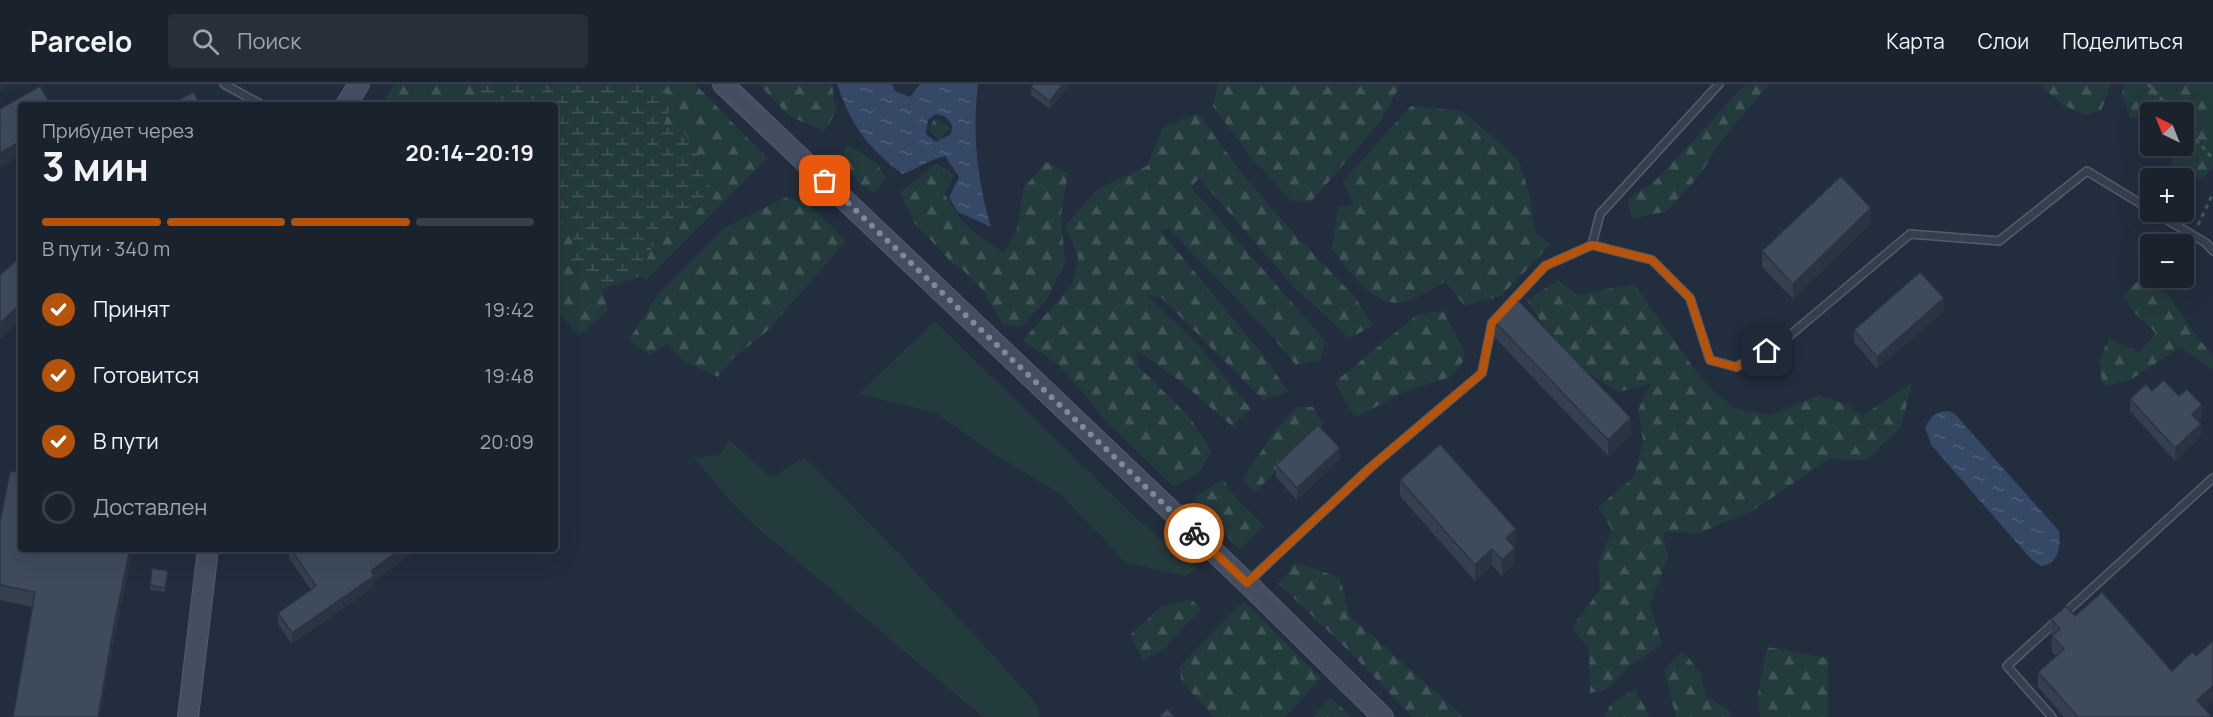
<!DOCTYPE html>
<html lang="ru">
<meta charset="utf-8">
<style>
body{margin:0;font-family:Manrope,sans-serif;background:#272f3a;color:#f1f3f6;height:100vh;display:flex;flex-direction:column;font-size:22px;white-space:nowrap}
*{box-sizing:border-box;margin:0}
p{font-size:20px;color:#9fa4aa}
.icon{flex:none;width:33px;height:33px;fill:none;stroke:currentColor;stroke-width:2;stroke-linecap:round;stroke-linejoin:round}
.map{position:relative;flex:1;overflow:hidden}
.panel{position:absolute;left:18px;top:18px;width:540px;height:450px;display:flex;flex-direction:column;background:#1a222e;border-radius:6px;box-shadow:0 6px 24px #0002,0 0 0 2px #383f4a}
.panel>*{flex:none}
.needle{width:39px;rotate:317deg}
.buttons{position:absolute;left:2140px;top:18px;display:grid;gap:12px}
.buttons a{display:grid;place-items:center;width:54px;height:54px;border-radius:6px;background:#1a222e;box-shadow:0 6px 24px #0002,0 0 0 2px #383f4a;font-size:30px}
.pin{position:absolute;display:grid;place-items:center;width:51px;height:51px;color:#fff;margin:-26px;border-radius:12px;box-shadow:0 3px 9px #0006}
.courier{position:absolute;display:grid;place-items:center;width:60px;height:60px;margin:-30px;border:4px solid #b45309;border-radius:50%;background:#fff;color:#222;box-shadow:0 2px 8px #0007}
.overview em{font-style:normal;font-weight:700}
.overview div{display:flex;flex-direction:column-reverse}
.overview{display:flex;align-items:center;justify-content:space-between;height:102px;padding:0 24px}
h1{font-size:39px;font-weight:700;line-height:45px}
.bar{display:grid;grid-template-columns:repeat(4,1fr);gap:9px 6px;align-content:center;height:72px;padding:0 24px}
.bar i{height:8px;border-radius:4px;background:#383f4a}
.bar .current{background:#b45309}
.bar p{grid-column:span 4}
ol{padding:0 24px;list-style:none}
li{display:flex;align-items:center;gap:18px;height:66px}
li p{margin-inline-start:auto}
li .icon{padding:6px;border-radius:50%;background:#b45309;color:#fff;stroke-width:4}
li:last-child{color:#9fa4aa}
li i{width:33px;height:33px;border:3px solid #383f4a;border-radius:50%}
header{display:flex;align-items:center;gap:36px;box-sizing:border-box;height:84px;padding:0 30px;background:#1a222e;border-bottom:2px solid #383f4a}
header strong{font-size:28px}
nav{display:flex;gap:33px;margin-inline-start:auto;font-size:21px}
.search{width:420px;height:54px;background:#272f3a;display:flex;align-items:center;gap:15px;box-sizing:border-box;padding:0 21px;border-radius:6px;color:#9fa4aa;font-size:22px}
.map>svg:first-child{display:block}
</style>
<header>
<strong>Parcelo</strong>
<div class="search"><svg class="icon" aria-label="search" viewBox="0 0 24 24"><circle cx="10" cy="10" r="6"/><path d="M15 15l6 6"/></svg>Поиск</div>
<nav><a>Карта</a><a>Слои</a><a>Поделиться</a></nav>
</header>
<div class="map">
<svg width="2213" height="633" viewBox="0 0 2213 633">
<defs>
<pattern id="forest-firs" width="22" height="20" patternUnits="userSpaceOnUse" patternTransform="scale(1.5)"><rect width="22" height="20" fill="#243b3e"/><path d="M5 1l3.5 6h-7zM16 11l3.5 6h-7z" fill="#415558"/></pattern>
<pattern id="wetland-marsh" width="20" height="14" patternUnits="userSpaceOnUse" patternTransform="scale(1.5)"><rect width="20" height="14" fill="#243b3e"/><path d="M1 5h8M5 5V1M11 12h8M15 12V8" fill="none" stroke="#415558"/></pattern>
<pattern id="water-ripples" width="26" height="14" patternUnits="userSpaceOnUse" patternTransform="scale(1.5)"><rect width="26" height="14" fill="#354865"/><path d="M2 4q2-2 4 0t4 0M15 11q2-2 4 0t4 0" fill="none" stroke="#50607a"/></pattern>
</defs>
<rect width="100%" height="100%" fill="#222d3d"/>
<!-- green -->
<path fill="#243b3e" d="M935 237 1137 435 1198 484 1186 492 1126 479 1062 411 997 372 936 329 859 310Z
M729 356 771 394 804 373 902 473 1033 615 1041 633H983L746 434 693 374 720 371Z"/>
<!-- forest -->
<path fill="url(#forest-firs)" d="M394 0H476L482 21H382Z
M658 0H695L767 74 647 196 639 193 653 161 702 122 663 42 672 19Z
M759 0H832L836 28 824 47 789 32Z
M1218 0H1401L1380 38 1310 119 1291 116 1253 76 1213 22Z
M1746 0H1769L1719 60 1699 92 1667 127 1631 135 1628 115 1655 97Z
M2040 0H2111L2101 27 2085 31 2061 20Z
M2126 0H2213V83L2201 94 2171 81 2174 62H2184V28H2151V37L2130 34 2122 7Z
M1411 22 1462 27 1519 76 1530 112 1535 148 1551 160 1501 212 1465 222 1445 198C1433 204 1421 212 1408 217 1375 228 1350 186 1332 165L1338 122 1353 121 1343 97Z
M1198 29 1247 96 1298 154 1355 213 1373 242 1349 254 1292 201 1199 94 1191 103 1325 257 1320 277 1296 281 1269 249 1169 145 1160 146 1267 276 1288 308 1263 316 1162 214 1145 210 1197 259 1251 325 1232 342 1180 297 1136 266 1139 283 1190 334 1211 366 1200 389 1173 402 1109 340 1059 281 1023 256 1072 201 1078 173 1065 141 1099 104 1147 82 1163 43Z
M934 35 940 36 950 44 939 57 929 46Z
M846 60 876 79 886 94 874 109 861 101 842 79Z
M1046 78 1068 89 1061 132 1065 178 1046 217 1021 243 1003 241 982 205 961 184 952 179 914 138 900 109 936 79 954 91 945 110C959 137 977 153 1004 168L1017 145 1023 105Z
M787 113 811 122 846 157 766 248 732 275 718 293 683 277 667 260 650 271 629 256 656 213 725 143Z
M576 136 569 177 602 205 608 226 579 252 555 224V142Z
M2151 171V194H2165L2161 201C2179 225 2192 250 2213 271V286L2181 263 2130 296 2103 303 2099 277 2109 254 2139 268 2156 249 2134 228 2123 212 2139 196Z
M1558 196 1577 211 1634 200 1702 296 1735 325 1771 331 1819 311 1847 321 1863 331 1912 299 1901 343 1867 376 1829 375 1752 427 1699 449 1663 448 1668 474 1650 520 1662 561 1631 580 1605 606 1590 609 1589 565 1572 543 1600 506 1599 477 1612 446 1598 423 1634 393 1643 356 1638 326 1651 299 1619 308C1576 285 1552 257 1527 216Z
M1443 227 1462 262 1465 275 1451 293 1405 307 1355 334 1335 298 1418 230Z
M1297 323H1313L1323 341 1255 408 1243 395 1276 345Z
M1223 395 1235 413 1264 442 1239 466 1194 414Z
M1296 478 1340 494 1350 532 1464 633H1412L1348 566 1279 500Z
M1191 515 1201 525 1165 564 1143 576 1130 551 1161 523Z
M1244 517 1321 594 1285 633H1214L1182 598 1179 583Z
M1767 563 1828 574V633H1760L1758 611Z
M1682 566 1700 588 1707 613 1729 626 1732 633H1676L1664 587Z
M1635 605 1650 633H1604L1611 620Z
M1330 613 1352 633H1313Z"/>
<!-- wetland -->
<path fill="url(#wetland-marsh)" d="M476 0H658L672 19 663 41 681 44 713 92 702 122 653 161 639 193 602 205 569 177 576 136 555 142V21H482Z"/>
<!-- water -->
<path fill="url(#water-ripples)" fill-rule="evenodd" d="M837 0H892L895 7 910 13 920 0H978C972 49 977 96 991 143L958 128 949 114 959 93 945 72C928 76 917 85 902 90 867 63 851 41 837 0ZM936 30 946 33 952 41 951 50 936 58 926 50 928 36Z
M1948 327 1954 329 2059 447C2061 462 2059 480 2041 482L2031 475 1932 362 1925 344C1930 333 1935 328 1948 327Z"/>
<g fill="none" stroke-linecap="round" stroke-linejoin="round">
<defs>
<path id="lane" d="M224 0 262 21
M2154 128 2206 159 2213 167
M1592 161 1652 176 1690 214 1710 276 1736 283 1782 258 1910 150 1999 157 2087 87 2151 126
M1248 498 1371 383 1482 289 1492 239 1545 182 1592 161 1600 130 1719 0
M2052 633 2007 582 2213 394"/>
<path id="secondary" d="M723 0 1247 499 1383 633
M346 21 359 0
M188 633 208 465"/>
</defs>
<!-- lane casing -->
<use href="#lane" stroke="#545d6b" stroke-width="10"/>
<!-- secondary casing -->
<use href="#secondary" stroke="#545d6b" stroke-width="22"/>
<!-- path -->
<path stroke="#42585b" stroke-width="3" stroke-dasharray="4.5 4.5" stroke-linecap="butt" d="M2148 0 2173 28
M2184 42 2213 75
M2198 141 2213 109"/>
<!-- lane -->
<use href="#lane" stroke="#363f4d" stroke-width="7"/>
<!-- secondary -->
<use href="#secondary" stroke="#444e60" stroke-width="20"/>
</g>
<!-- wall -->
<path fill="#35404f" d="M1070 0 1050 25 1031 11V3Z
M1871 140 1793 215 1762 183V167Z
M1944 227 1877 285 1854 258V246Z
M1495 238 1631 350 1608 372 1495 254Z
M2152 307 2179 312 2202 333 2198 337 2201 352 2175 377 2130 327V315Z
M1340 376 1297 416 1276 393V381Z
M1400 396 1516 461 1514 463 1515 480 1502 492 1492 481 1475 497 1400 412Z
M0 438 114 557 32 523 0 516Z
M289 465H417L374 497V503L292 560 278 540V529L311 506 289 474Z
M168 491 165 508 150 506V501Z
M2075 532 2172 587 2196 572 2213 557V617L2204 625 2212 633H2064L2038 603V588L2056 572 2052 568 2051 535Z"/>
<!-- shaded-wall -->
<path fill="#2b3440" d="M0 0H10L0 6Z
M1063 0H1070L1050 25V17Z
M21 57V71L0 84V69Z
M1871 124V140L1793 215V200Z
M1944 214V227L1877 285V273Z
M21 220V236L0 255V239Z
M2202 321V333L2192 342V330Z
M1631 334V350L1608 372V356Z
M2201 340V352L2175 377V364Z
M1340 364V376L1297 416V404Z
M1516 445V461L1506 470V454Z
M1515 464V480L1502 492V476Z
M130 465H133L114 557 100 633H98L114 541Z
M401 465H417L374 497V503L292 560V549L371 487Z
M1492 465V481L1475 497V481Z
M2213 602V617L2197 632V616Z"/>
<!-- building -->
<path fill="#3e4b5c" stroke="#2b3440" stroke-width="1.5" d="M1033 0H1063L1050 17 1031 3Z
M40 2 51 21H21V57L0 69V25Z
M194 8 200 21H173L172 19Z
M1841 92 1871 124 1793 200 1762 167Z
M19 174 21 176V220L0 239V191Z
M1920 188 1944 214 1877 273 1854 246Z
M1517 215 1631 334 1608 356 1495 238Z
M2164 296 2179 312 2187 305 2202 321 2192 330 2201 340 2175 364 2130 315 2146 300 2152 307Z
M1318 341 1340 364 1297 404 1276 381Z
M1440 360 1516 445 1506 454 1515 464 1502 476 1492 465 1475 481 1400 396Z
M10 387 21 389V465H130L114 541 98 633H13L35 508 0 501V438Z
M291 465H401L371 487 374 492 292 549 278 529 316 502Z
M152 484 168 487 165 504 150 501Z
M2102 508 2172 587 2192 568 2196 572 2213 557V602L2197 616 2212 633H2078L2038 588 2064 565 2052 552 2060 545 2051 535 2066 522 2075 532Z
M1167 625 1175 633H1159Z"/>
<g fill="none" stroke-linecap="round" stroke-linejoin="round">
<!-- done -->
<path stroke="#7f8997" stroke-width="6" stroke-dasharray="0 10.8" d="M825 97 1194 449"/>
<!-- route -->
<path stroke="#b45309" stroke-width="8" d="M1194 449 1247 499 1371 383 1482 289 1492 239 1545 182 1592 161 1652 176 1690 214 1710 276 1736 283 1767 267"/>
</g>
</svg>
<div class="buttons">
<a><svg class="needle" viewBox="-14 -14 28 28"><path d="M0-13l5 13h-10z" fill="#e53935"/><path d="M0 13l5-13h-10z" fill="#9fa4aa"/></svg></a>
<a>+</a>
<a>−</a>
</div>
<div class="pin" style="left:825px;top:97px;background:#ea580c"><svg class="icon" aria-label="bag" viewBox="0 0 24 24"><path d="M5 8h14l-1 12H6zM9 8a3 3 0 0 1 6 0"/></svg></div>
<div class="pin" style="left:1767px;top:267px;background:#1f2937"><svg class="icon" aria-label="home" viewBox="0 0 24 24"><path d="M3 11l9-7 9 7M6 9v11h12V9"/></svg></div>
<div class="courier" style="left:1194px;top:449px"><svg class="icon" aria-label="bike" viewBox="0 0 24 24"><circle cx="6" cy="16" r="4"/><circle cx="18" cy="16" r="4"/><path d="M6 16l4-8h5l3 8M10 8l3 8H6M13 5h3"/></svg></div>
<section class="panel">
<div class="overview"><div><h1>3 мин</h1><p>Прибудет через</p></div><em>20:14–20:19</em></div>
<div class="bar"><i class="current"></i><i class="current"></i><i class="current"></i><i></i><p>В пути · 340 m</p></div>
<ol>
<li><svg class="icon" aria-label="check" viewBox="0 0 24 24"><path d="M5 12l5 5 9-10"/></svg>Принят<p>19:42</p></li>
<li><svg class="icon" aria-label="check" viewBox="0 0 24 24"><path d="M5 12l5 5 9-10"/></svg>Готовится<p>19:48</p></li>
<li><svg class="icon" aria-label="check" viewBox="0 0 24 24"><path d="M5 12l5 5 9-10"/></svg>В пути<p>20:09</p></li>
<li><i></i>Доставлен</li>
</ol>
</section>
</div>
